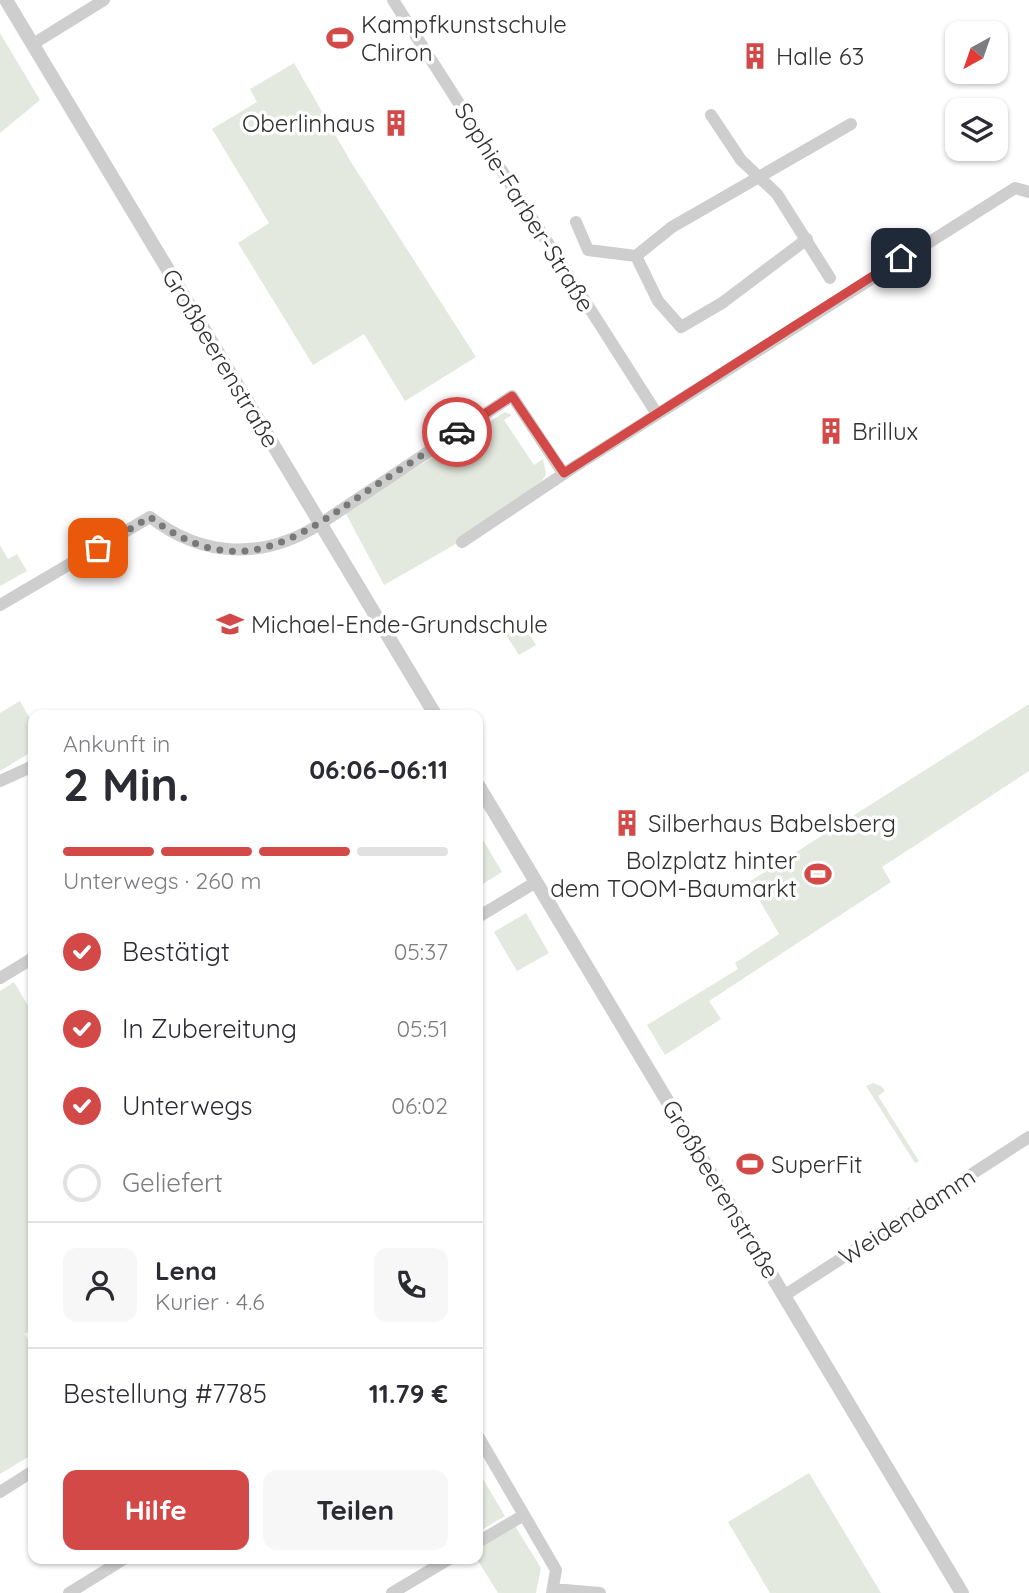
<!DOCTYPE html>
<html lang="de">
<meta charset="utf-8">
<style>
body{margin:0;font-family:Quicksand,sans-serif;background:#f7f7f7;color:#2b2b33;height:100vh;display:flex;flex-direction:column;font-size:26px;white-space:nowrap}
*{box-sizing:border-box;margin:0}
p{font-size:23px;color:#7c7c81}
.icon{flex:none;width:38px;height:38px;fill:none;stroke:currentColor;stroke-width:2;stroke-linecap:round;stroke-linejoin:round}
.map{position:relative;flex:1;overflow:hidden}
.drawer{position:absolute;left:28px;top:710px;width:455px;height:854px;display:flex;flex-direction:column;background:#fff;border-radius:14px;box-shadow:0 2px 5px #0004}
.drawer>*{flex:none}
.needle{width:46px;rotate:220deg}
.controls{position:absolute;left:945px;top:21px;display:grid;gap:14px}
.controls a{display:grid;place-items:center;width:63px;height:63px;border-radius:14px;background:#fff;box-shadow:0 2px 5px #0004;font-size:35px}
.pin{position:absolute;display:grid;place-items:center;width:60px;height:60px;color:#fff;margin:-30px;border-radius:14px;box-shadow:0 4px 10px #0006}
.courier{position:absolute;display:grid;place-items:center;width:70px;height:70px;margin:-35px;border:5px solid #d34948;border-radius:50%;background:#fff;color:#222;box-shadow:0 2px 9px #0007}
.head em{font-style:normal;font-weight:700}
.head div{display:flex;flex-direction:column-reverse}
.head{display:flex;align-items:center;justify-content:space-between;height:119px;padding:0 35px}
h1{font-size:46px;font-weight:700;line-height:52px}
.bar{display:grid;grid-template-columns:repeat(4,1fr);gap:10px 7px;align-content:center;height:84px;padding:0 35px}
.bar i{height:9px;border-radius:5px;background:#e1e1e2}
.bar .active{background:#d34948}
.bar p{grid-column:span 4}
.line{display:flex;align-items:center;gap:18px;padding:0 35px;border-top:2px solid #e1e1e2}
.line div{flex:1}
.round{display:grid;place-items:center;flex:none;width:74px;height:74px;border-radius:14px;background:#f7f7f7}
ol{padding:0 35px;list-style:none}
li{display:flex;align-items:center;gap:21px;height:77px}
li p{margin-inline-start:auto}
li .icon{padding:7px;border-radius:50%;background:#d34948;color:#fff;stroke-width:4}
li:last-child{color:#7c7c81}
li i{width:38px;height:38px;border:4px solid #e1e1e2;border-radius:50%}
.cta{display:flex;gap:14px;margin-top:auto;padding:14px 35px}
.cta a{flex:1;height:80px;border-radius:14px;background:#d34948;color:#fff;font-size:28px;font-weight:700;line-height:80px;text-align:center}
.cta a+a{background:#f7f7f7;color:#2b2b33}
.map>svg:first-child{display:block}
</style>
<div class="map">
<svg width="1029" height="1593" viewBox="0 0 1029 1593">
<rect width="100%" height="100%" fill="#fff"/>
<!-- green -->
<path fill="#e3e9de" d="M0 33 40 100 0 133Z
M294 63 351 162 476 357 405 401 364 334 313 365 238 243 269 223 212 129 257 102 250 89Z
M505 412 512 415 504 420 534 465 543 459 546 474 542 481 454 545 384 585 345 512Z
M0 545 8 559 17 554 27 571 0 586Z
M518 617 536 645 519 655 501 627Z
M20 701 33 724V751L0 771V713Z
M1029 704V771L882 867 891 882 709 1001 721 1019 665 1055 647 1025 738 969 735 963 779 934 749 882Z
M479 833 502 872 478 887V834Z
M526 913 549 953 517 971 494 932Z
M14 982 33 1014V1328L25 1334 33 1349V1454L0 1474V991Z
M873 1083 881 1086 885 1091 878 1096 919 1161 915 1163 866 1086Z
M809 1473 881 1593H770L728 1522Z
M480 1474 505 1516 478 1532V1475Z
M515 1526 541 1568 536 1593H498L477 1559 478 1549Z"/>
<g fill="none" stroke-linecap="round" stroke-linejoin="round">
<!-- minor -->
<path stroke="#cecece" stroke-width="12" d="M393 0 657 414
M33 44 104 0
M711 115 741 160 777 194 830 278
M576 222 588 250 636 256 672 227 851 124
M636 256 658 301 681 327 722 303 807 239
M462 542 574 467 1015 188 1029 192
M0 605 150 517C203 558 264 560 320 524L512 396 563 473
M0 781 33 766
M478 917 536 882
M0 978 33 958
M785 1295 1029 1137
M478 1436 556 1570 552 1593
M0 1492 33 1471
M478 1542 524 1515
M553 1589 600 1593
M69 1593 124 1559
M392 1593 449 1559"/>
<!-- tertiary -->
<path stroke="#cecece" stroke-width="14" d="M6 0 436 716
M478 785 962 1593"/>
</g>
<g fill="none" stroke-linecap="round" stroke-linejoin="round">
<!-- done -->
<path stroke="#797979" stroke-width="7" stroke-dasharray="0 12.6" d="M98 548 150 517C233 581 289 545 363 494 394 473 426 453 457 432"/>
<!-- route -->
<path stroke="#d34948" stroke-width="9" d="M457 432 512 396 564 473 901 258"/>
</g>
<!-- icons -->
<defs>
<symbol id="stadium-bare" viewBox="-9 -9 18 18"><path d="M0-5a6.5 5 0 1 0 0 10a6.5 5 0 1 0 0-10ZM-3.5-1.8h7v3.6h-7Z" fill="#d34948" stroke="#fff" stroke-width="2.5" paint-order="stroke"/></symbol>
<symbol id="building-bare" viewBox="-9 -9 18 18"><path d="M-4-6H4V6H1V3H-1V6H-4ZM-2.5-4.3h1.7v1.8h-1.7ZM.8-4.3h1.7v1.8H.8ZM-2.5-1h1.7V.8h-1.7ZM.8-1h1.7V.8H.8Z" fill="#d34948" stroke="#fff" stroke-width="2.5" paint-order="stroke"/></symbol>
<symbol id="school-bare" viewBox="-9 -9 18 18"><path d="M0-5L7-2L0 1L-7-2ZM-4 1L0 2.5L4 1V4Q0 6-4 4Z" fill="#d34948" stroke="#fff" stroke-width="2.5" paint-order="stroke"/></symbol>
</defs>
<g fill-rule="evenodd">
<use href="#stadium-bare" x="321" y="19" width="38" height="38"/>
<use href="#building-bare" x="736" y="37" width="38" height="38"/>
<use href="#building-bare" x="377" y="104" width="38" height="38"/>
<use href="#building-bare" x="812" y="412" width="38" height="38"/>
<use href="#school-bare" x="211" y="605" width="38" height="38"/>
<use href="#building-bare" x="608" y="804" width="38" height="38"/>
<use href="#stadium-bare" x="799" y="855" width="38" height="38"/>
<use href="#stadium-bare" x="731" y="1145" width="38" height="38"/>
</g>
<g text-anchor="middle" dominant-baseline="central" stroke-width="7" stroke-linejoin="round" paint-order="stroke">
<!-- poi labels -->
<g font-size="24" fill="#313131" stroke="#fff" text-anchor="start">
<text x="361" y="24">Kampfkunstschule<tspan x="361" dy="28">Chiron</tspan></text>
<text x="776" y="56">Halle 63</text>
<text x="375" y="123" text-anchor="end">Oberlinhaus</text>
<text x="852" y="431">Brillux</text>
<text x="251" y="624">Michael-Ende-Grundschule</text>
<text x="648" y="823">Silberhaus Babelsberg</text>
<text x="797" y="860" text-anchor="end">Bolzplatz hinter<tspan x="797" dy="28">dem TOOM-Baumarkt</tspan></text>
<text x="771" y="1164">SuperFit</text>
</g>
<!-- street labels -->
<g font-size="24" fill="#313131" stroke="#fff">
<text transform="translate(525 207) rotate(58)">Sophie-Farber-Straße</text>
<text transform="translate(221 358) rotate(59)">Großbeerenstraße</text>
<text transform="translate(721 1189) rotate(59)">Großbeerenstraße</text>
<text transform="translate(907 1216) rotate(-33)">Weidendamm</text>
</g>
</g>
</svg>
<div class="controls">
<a><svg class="needle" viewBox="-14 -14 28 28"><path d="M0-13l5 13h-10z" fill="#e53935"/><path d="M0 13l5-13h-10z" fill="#7c7c81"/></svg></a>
<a><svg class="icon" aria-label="layers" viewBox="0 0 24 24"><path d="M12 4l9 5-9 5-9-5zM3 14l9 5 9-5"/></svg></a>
</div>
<div class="pin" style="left:98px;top:548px;background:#ea580c"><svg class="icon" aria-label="bag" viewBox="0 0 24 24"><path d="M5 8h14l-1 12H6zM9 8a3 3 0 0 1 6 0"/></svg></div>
<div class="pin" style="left:901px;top:258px;background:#1f2937"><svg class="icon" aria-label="home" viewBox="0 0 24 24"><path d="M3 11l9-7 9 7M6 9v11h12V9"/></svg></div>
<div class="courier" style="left:457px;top:432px"><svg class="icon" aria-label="car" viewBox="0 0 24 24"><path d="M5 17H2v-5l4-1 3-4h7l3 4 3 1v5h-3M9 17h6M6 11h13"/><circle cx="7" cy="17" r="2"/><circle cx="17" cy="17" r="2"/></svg></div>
<section class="drawer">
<div class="head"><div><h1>2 Min.</h1><p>Ankunft in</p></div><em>06:06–06:11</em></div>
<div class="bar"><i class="active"></i><i class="active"></i><i class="active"></i><i></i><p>Unterwegs · 260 m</p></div>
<ol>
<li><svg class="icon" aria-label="check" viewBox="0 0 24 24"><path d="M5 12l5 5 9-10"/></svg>Bestätigt<p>05:37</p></li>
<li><svg class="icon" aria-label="check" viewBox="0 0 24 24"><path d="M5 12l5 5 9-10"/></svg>In Zubereitung<p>05:51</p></li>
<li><svg class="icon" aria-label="check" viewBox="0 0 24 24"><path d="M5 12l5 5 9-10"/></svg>Unterwegs<p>06:02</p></li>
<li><i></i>Geliefert</li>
</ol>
<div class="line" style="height:126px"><a class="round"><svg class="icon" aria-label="person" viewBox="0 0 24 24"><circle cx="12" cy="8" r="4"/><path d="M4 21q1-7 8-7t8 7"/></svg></a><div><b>Lena</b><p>Kurier · 4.6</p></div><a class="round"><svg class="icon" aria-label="phone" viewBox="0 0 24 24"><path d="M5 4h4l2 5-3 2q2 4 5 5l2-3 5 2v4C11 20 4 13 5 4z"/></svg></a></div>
<div class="line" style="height:91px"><div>Bestellung #7785</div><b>11.79 €</b></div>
<div class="cta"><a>Hilfe</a><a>Teilen</a></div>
</section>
</div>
